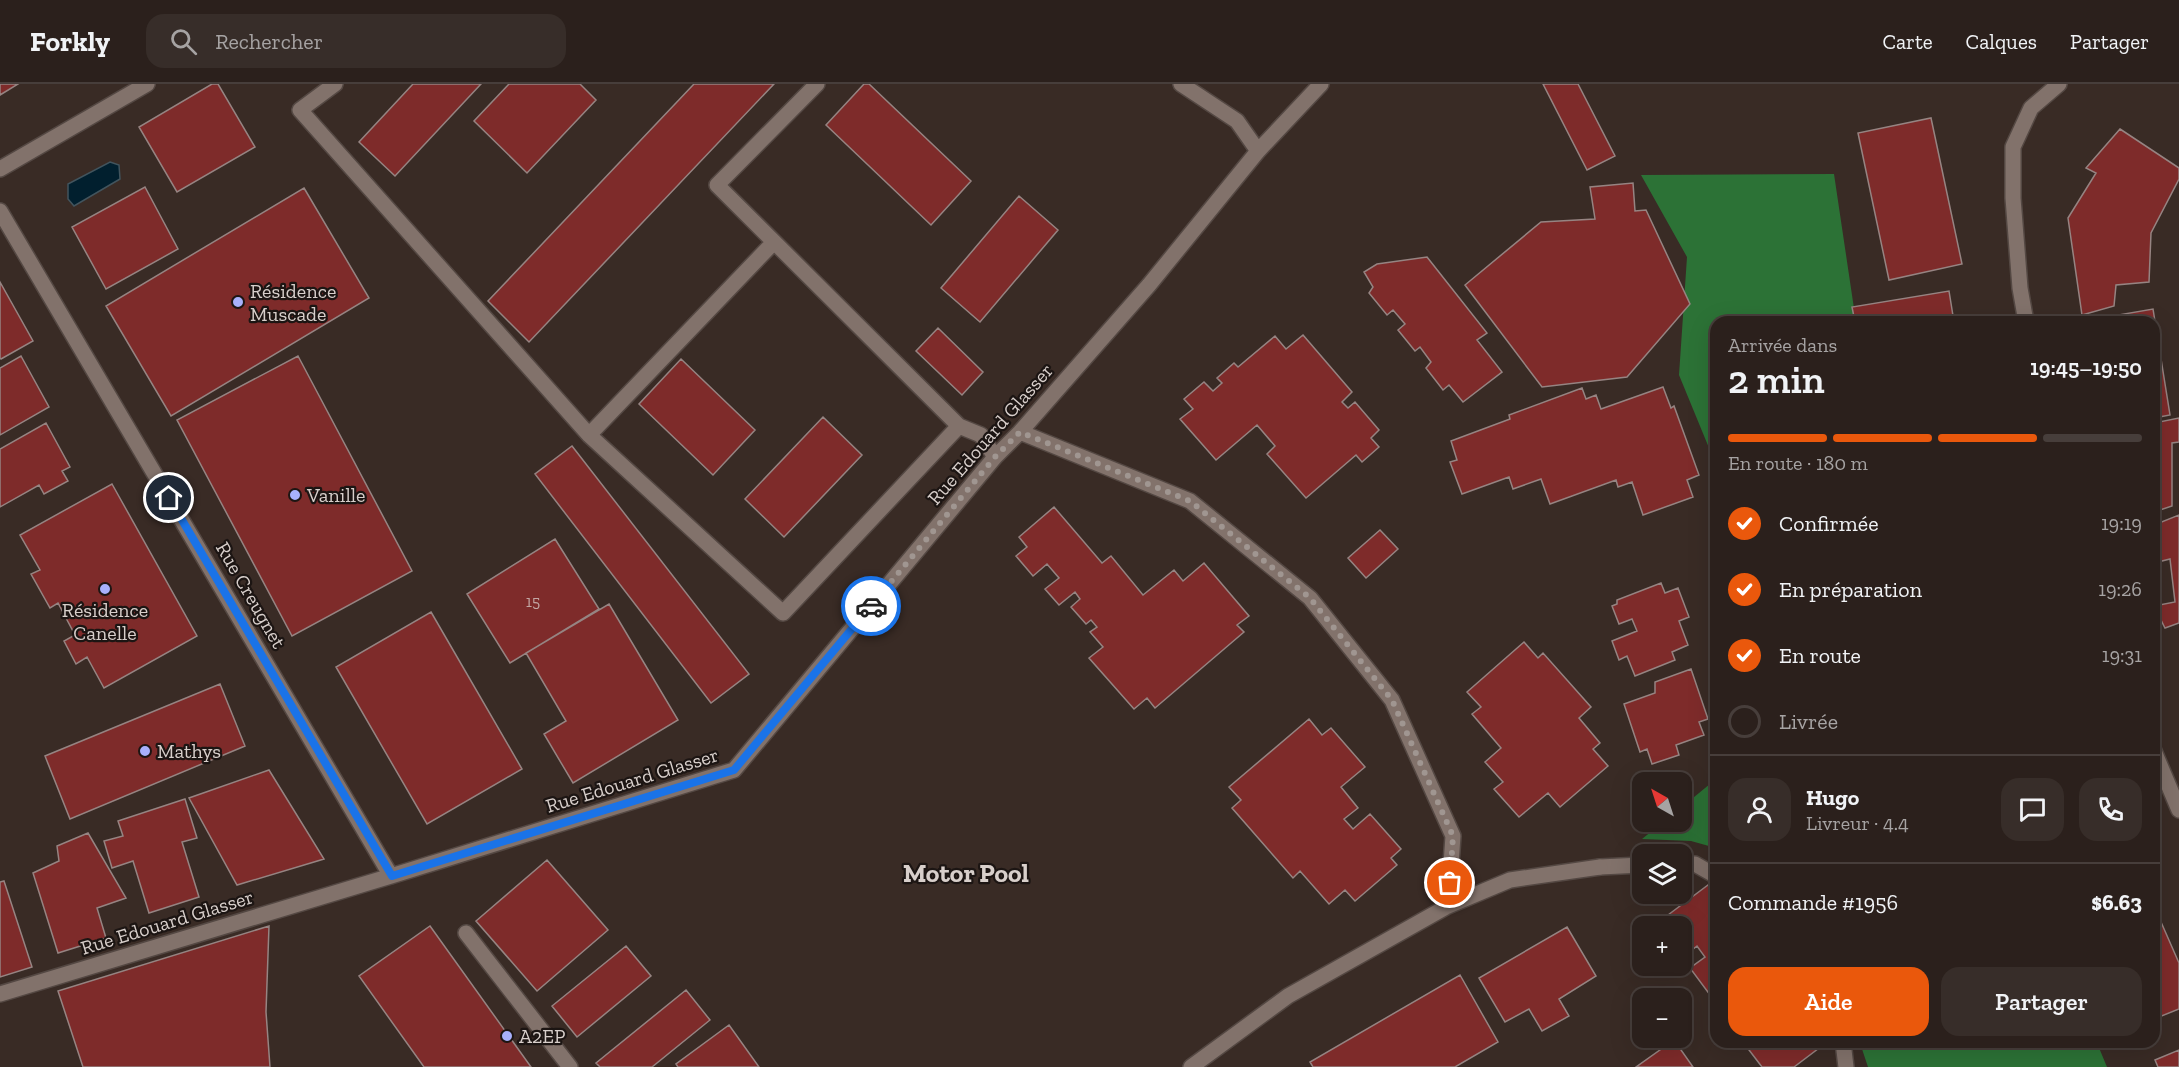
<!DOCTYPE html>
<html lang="fr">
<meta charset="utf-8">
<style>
body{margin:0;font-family:"Zilla Slab",serif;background:#372d29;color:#f1f3f6;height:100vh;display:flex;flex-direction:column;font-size:22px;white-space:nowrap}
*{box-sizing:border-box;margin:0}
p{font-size:20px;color:#a6a3a3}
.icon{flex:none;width:33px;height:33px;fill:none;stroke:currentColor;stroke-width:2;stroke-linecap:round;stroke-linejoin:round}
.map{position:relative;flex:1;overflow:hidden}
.sheet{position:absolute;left:1710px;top:232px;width:450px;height:732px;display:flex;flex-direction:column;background:#2b201c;border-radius:18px;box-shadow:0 6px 24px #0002,0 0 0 2px #473e3b}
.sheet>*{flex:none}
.needle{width:39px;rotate:321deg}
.fabs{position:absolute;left:1632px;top:688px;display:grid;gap:12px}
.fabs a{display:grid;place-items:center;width:60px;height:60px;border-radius:12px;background:#2b201c;box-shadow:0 6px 24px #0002,0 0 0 2px #473e3b;font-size:30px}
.pin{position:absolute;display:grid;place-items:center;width:51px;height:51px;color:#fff;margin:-26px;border:3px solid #fff;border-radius:50%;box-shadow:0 2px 6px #0007}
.courier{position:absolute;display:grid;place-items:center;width:60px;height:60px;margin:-30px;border:4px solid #1a73e8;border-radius:50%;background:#fff;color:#222;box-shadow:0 2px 8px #0007}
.summary em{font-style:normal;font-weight:600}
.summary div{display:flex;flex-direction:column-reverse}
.summary{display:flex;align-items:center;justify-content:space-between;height:102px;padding:0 18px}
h1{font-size:39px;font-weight:600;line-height:45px}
.bar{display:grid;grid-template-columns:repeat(4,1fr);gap:9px 6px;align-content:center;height:72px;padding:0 18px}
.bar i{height:8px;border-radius:4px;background:#473e3b}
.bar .current{background:#ea580c}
.bar p{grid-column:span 4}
.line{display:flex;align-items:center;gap:15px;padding:0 18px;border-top:2px solid #473e3b}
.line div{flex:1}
.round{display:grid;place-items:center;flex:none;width:63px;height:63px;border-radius:18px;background:#372d29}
ol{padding:0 18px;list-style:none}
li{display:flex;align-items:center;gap:18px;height:66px}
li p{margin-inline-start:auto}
li .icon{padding:6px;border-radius:50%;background:#ea580c;color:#fff;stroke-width:4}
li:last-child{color:#a6a3a3}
li i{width:33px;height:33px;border:3px solid #473e3b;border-radius:50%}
.action{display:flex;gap:12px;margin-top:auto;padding:12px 18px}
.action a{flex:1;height:69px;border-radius:18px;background:#ea580c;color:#fff;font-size:24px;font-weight:600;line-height:69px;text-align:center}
.action a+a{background:#372d29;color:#f1f3f6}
header{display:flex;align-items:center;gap:36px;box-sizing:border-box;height:84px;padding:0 30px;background:#2b201c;border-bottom:2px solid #473e3b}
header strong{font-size:28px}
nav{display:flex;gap:33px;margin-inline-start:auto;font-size:21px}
.search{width:420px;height:54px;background:#372d29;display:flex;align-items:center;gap:15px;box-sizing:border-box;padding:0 21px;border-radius:18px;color:#a6a3a3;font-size:22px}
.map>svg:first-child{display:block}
</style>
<header>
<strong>Forkly</strong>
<div class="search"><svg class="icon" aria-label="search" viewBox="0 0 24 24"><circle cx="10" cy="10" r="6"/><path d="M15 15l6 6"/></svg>Rechercher</div>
<nav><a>Carte</a><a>Calques</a><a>Partager</a></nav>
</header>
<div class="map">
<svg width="2179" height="983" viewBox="0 0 2179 983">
<rect width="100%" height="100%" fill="#392b25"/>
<!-- forest -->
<path fill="#2c7236" d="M1834 90 1856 238H1716V381L1679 291 1687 173 1641 91Z
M1716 695V764L1691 757 1642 755 1663 738H1682V723Z
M1860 959H2097L2107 983H1868Z"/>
<!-- water -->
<path fill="#011f2e" stroke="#42545d" stroke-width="1.5" d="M110 78 119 81 120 95 74 122 68 115V100Z"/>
<!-- building -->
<path fill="#7e2b2a" stroke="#968482" stroke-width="1.5" d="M0 0H18L0 11Z
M212 0H218L255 63 177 108 139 43Z
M413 0H481L395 92 359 58Z
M509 0H580L596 16 527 89 474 37Z
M694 0H774L529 258 488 217Z
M864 0H869L971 97 931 141 826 41Z
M1543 0H1578L1615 72 1587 86Z
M1931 34 1962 180 1889 196 1858 49Z
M2120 45 2179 84V95L2151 149 2149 198 2116 201 2114 222 2082 231 2068 134 2096 89 2086 84Z
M1633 99 1635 127 1646 126 1690 220 1627 293 1542 303 1465 201 1541 138 1595 135 1590 103Z
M145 103 178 165 106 205 72 143Z
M304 104 369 214 171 332 106 222Z
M1019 112 1058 146 980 238 941 204Z
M1427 173 1487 249 1477 256 1502 288 1463 318 1449 301 1443 306 1426 284 1431 278 1420 263 1415 267 1398 246 1405 240 1393 226 1387 231 1369 209 1373 203 1364 188 1377 180Z
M0 198 33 257 1 275 0 274Z
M1949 207 1954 238H1855L1852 223Z
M2153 225 2170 331 2154 334V238H2090L2089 236Z
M938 244 983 288 962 311 916 267Z
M1303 251 1352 308 1342 318 1348 324 1355 318 1379 346 1371 354 1379 363 1362 378 1356 371 1306 414 1267 370 1275 362 1257 341 1216 376 1180 335 1193 325 1184 315 1204 298 1213 307 1222 299 1217 294 1234 279 1238 283 1275 252 1286 265Z
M21 272 49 323 0 351V284Z
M298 272 412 487 292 552 177 336Z
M681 275 755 346 713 391 639 320Z
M1663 303 1671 324 1674 322 1699 391 1687 396 1693 413 1643 431 1632 398 1618 403 1616 396 1550 420 1541 395 1513 405 1509 393 1462 410 1450 378 1457 376 1451 357 1510 335 1509 331 1582 304 1586 315 1596 311 1601 325Z
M823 333 862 371 784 453 745 415Z
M2179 334V358L2172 359V422L2154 428V339Z
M46 339 70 383 62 387 68 397 44 410 39 401 0 423V365Z
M572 362 749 590 711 619 535 390Z
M112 400 197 552 104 604 87 573 76 580 64 557 75 551 58 519 50 524 31 490 40 486 20 451Z
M1054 423 1102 479 1111 472 1143 511 1174 486 1183 497 1204 479 1249 532 1237 541 1244 548 1155 624 1147 614 1134 625 1089 574 1103 563 1090 548 1097 543 1091 536 1086 540 1071 523 1080 515 1075 508 1059 521 1045 505 1059 494 1047 480 1033 492 1016 472 1027 463 1019 453Z
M2179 431V539L2165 544 2154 522 2175 518 2170 475 2154 479V441Z
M1380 446 1398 465 1366 494 1348 474Z
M555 455 599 525 510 579 467 510Z
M1661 499 1665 509 1678 504 1689 533 1679 537 1688 561 1672 568 1675 576 1635 592 1627 572 1619 576 1612 557 1637 547 1632 535 1619 540 1612 522 1617 520V516Z
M609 520 678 636 573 699 544 650 566 637 526 569Z
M431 528 522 685 427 740 336 583Z
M1524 558 1538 574 1543 569 1591 623 1579 634 1600 659 1593 665 1608 682 1560 723 1548 709 1519 733 1494 705 1503 698 1485 678 1501 664 1472 630 1481 623 1467 608Z
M1691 585 1708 635 1699 638 1704 651 1676 661 1679 671 1652 680 1647 665 1640 668 1624 620 1655 609V598Z
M220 600 245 662 70 735 45 672Z
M1309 635 1322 651 1331 644 1365 683 1341 703 1358 724 1344 735 1353 745 1370 730 1401 765 1391 774 1397 781 1355 817 1345 806 1329 820 1300 787 1293 794 1232 724 1241 716 1229 703Z
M269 686 324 775 237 801 189 714Z
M185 715 197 754 182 758 199 813 149 829 133 777 112 784 104 757 123 752 118 737Z
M88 749 126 814 97 824 106 854 58 869 33 789 59 777 57 762Z
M547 776 608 846 537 907 476 837Z
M1716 795V919L1690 884 1705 873 1697 862 1682 874V843H1659L1656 840Z
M4 797 32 883 0 893V798Z
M2161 838 2179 879V925L2154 935V841Z
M269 842 266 928 270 983H83L58 907Z
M430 842 531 983H424L359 892Z
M1567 843 1596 892 1559 915 1569 932 1542 947 1529 925 1505 938 1479 894Z
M626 862 651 892 577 953 552 922Z
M1460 891 1498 958 1455 983H1313L1310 978Z
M686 906 710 936 652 983H600L596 979Z
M729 941 759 983H678L676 980Z
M1674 956 1693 983H1636Z
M1750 958H1827L1794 983H1762L1746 962Z
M2179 966V983H2158L2155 976Z"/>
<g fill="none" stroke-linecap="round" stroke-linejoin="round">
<defs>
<path id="service" d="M1682 780H1695L1716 792
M1600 783 1642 781
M1843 958 1846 983"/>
<path id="minor" d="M335 0 300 26 589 351 783 529 959 342
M817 0 717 101 959 342 981 351 995 373
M1181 0 1237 37 1258 67
M0 85 147 0
M0 127 391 792
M2026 238 2020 204 2013 114V63L2031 24 2059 0
M1020 348 1190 417 1310 514 1392 616 1453 752 1448 822
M589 351 774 158
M2154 667 2179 726
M466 849 570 983
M0 910 391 792 734 686 995 373 1020 348 1149 201 1258 67 1321 0
M1191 983 1288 912 1448 822 1510 796 1600 783"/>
</defs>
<!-- service casing -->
<use href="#service" stroke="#544843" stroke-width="18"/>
<!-- minor casing -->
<use href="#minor" stroke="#544843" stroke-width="18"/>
<!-- service -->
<use href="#service" stroke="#82726b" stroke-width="15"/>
<!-- minor -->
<use href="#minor" stroke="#82726b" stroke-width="15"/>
</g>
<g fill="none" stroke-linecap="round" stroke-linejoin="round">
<!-- done -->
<path stroke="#a09691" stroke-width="6" stroke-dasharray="0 10.8" d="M871 522 995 373 1020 348 1190 417 1310 514 1392 616 1453 752 1450 799"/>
<!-- route -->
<path stroke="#1a73e8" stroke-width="8" d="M169 414 392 792 734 686 871 522"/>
</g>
<!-- markers -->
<g fill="#a8b0fc" stroke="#1c1513" stroke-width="2">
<circle cx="238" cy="218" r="6"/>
<circle cx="295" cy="411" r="6"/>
<circle cx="105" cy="505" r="6"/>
<circle cx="145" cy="667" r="6"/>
<circle cx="507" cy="952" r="6"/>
</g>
<g text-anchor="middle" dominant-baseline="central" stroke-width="4.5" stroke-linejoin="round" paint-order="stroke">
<!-- number labels -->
<g font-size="16" fill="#c2a6a3">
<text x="533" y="517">15</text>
</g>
<!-- poi labels -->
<g font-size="20" fill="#d8cfcb" stroke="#1c1513" text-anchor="start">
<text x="250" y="207">Résidence<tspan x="250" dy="23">Muscade</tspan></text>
<text x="307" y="411">Vanille</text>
<text x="105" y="526" text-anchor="middle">Résidence<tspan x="105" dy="23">Canelle</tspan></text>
<text x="157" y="667">Mathys</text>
<text x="519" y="952">A2EP</text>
</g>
<!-- street labels -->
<g font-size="20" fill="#d8cfcb" stroke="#1c1513">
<text transform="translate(990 350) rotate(-49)">Rue Edouard Glasser</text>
<text transform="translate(251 511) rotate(60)">Rue Creugnet</text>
<text transform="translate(632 696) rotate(-17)">Rue Edouard Glasser</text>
<text transform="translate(167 838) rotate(-17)">Rue Edouard Glasser</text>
</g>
<!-- district labels -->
<g font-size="26" font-weight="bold" fill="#d8cfcb" stroke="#1c1513">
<text x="966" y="789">Motor Pool</text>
</g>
</g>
</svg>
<div class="fabs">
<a><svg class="needle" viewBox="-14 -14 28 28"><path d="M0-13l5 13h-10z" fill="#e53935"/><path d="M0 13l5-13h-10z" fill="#a6a3a3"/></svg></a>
<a><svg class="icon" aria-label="layers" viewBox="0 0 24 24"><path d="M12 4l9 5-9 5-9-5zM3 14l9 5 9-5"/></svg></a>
<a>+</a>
<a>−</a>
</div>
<div class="pin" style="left:1450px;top:799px;background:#ea580c"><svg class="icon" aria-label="bag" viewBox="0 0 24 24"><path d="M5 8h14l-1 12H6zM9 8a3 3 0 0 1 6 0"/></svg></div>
<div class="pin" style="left:169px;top:414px;background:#1f2937"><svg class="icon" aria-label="home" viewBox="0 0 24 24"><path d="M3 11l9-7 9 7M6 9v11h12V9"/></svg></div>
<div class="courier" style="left:871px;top:522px"><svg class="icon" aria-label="car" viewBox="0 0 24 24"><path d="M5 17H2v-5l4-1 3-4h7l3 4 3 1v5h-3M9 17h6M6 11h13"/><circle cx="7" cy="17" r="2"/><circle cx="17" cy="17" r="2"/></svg></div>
<section class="sheet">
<div class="summary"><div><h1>2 min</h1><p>Arrivée dans</p></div><em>19:45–19:50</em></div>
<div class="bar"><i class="current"></i><i class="current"></i><i class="current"></i><i></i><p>En route · 180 m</p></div>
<ol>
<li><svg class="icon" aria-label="check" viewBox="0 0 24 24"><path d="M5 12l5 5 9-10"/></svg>Confirmée<p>19:19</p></li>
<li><svg class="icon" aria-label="check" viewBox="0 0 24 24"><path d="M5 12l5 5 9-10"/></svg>En préparation<p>19:26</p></li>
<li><svg class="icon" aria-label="check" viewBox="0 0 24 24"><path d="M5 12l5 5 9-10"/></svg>En route<p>19:31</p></li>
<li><i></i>Livrée</li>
</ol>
<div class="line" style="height:108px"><a class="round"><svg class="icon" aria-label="person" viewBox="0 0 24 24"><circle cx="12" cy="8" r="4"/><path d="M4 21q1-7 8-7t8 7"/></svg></a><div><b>Hugo</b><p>Livreur · 4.4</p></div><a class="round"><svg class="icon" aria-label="chat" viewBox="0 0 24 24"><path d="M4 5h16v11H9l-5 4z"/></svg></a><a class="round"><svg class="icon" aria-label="phone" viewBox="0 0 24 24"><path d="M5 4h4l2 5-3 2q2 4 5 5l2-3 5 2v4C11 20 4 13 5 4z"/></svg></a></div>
<div class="line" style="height:78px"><div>Commande #1956</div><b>$6.63</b></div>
<div class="action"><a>Aide</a><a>Partager</a></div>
</section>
</div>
